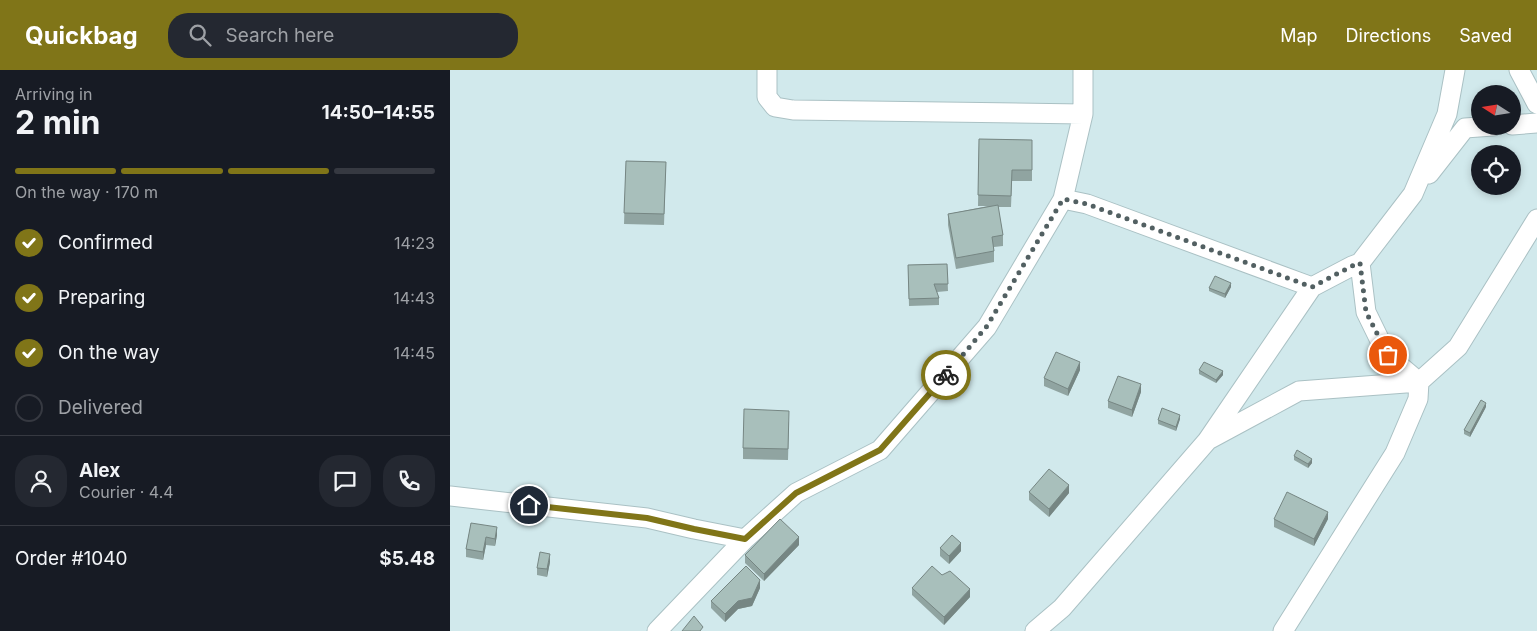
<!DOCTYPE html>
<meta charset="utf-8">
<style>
body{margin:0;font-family:Inter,sans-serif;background:#242831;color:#f1f3f6;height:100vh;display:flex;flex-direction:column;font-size:19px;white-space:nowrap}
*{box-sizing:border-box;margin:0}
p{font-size:16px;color:#9ea1a6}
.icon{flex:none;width:28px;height:28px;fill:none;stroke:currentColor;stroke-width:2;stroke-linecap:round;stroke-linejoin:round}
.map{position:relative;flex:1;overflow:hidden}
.panel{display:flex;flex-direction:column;background:#171b24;width:450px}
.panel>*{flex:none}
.needle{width:32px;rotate:282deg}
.buttons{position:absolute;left:1021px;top:15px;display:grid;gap:10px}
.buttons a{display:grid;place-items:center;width:50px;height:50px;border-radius:50%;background:#171b24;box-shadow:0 2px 8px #0003;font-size:25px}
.pin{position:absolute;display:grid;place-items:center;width:42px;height:42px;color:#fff;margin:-21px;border:2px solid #fff;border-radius:50%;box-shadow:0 1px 5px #0007}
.courier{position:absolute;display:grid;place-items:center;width:50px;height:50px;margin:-25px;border:4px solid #807518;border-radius:50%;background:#fff;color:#222;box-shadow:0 1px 6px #0007}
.overview em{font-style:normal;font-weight:700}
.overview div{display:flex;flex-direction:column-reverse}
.overview{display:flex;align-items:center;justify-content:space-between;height:85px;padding:0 15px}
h1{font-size:32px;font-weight:700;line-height:38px}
.bar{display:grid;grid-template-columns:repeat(4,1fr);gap:8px 5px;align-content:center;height:60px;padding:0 15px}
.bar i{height:6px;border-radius:4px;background:#363941}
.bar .selected{background:#807518}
.bar p{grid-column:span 4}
.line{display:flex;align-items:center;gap:12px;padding:0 15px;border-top:1px solid #363941}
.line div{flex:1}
.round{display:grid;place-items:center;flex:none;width:52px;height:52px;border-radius:20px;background:#242831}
ol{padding:0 15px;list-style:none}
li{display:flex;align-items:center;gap:15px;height:55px}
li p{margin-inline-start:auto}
li .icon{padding:5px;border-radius:50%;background:#807518;color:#fff;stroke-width:4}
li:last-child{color:#9ea1a6}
li i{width:28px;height:28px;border:2px solid #363941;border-radius:50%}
header{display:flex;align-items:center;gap:30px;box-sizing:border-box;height:70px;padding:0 25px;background:#807518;color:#fff}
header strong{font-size:24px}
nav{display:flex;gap:28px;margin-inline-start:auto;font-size:18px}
.search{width:350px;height:45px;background:#242831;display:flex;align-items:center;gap:12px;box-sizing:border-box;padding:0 18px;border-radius:20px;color:#9ea1a6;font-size:19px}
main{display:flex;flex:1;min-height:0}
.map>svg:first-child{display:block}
</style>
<header>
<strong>Quickbag</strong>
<div class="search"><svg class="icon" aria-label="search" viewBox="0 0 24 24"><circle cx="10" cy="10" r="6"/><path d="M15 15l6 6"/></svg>Search here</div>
<nav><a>Map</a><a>Directions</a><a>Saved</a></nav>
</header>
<main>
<section class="panel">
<div class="overview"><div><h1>2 min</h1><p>Arriving in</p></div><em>14:50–14:55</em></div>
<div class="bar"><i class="selected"></i><i class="selected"></i><i class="selected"></i><i></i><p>On the way · 170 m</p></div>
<ol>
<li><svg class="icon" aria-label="check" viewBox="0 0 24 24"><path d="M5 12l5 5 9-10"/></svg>Confirmed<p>14:23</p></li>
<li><svg class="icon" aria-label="check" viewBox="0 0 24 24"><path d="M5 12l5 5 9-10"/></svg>Preparing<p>14:43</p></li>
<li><svg class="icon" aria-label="check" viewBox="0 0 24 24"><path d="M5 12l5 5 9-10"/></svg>On the way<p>14:45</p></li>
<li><i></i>Delivered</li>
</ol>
<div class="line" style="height:90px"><a class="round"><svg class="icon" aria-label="person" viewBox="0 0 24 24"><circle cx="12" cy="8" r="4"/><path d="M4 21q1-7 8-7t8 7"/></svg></a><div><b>Alex</b><p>Courier · 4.4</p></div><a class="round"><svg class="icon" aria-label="chat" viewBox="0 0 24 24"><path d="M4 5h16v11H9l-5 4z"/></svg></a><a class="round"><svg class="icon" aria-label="phone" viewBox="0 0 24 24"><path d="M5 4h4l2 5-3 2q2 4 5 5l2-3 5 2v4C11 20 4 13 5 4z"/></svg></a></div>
<div class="line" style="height:65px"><div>Order #1040</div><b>$5.48</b></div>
</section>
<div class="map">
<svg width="1087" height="561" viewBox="0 0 1087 561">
<rect width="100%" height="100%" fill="#d1e9ec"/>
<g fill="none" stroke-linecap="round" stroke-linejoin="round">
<defs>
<path id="minor" d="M317 0V27L325 37 343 40 633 44
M1069 0 1087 34
M1062 55 1087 53
M979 104 1015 58 1043 56
M613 129 637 134 862 217
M760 369 849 321 969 312 1008 277 1087 149
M0 426 197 448 244 459 295 469
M207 561 295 469 346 423 430 380 537 257 613 129 633 44V0
M585 561 612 538 757 371 862 217 902 196 910 193
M833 561 945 383 968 329 969 312 937 285 916 242 910 193 963 124 997 44 1005 0"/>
</defs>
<!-- minor casing -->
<use href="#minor" stroke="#aac1c4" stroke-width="21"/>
<!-- minor -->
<use href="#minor" stroke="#fff" stroke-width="19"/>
</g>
<!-- wall -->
<path fill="#90a4a1" d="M529 69 582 70V111H562L561 137H548L553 165V176L544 177V192L506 199 498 155V144L538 136H528Z
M176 91 216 92 214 155 174 154Z
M497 194 498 221 487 222 489 228V235L459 236 458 195Z
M781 217 775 228 759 221V218Z
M630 300 618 326 594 316V308Z
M749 300 773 305 766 313 749 304Z
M691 322 682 347 658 338V331Z
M1036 337 1020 367 1014 364V360Z
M730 349 726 361 708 354V350Z
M339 352 338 390 293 389V378Z
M844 386 862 393 858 398 844 390Z
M579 422 619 423 599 447 579 430Z
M824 449H878L864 476 824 457Z
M21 453 47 465 45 476 36 475 33 490 16 487V479Z
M349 475 314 511 295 493V485Z
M490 478 511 481 499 494 490 486Z
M100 492 97 507 87 505V498Z
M492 505 520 527 494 555 462 525V518Z
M310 518 302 536 288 539 275 552 261 538V531Z"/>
<!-- shaded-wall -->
<path fill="#768683" d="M781 213V217L775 228V224Z
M630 292V300L618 326V319Z
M773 301V305L766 313V310Z
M691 314V322L682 347V340Z
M1036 333V337L1020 367V363Z
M730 345V349L726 361V357Z
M862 389V393L858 398V394Z
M619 415V423L599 447V439Z
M878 442V449L864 476V469Z
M47 457V465L45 476V469Z
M36 467V475L33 490V482Z
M349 467V475L314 511V504Z
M511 473V481L499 494V486Z
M100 484V492L97 507V499Z
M310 510V518L302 536 288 539 275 552V544Z
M520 519V527L494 555V547Z"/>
<!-- building -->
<path fill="#a8bfbb" stroke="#768683" d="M529 69 582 70V100H562L561 126 528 125Z
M176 91 216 92 214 144 174 143Z
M548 135 553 165 542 167 544 181 506 188 498 144Z
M497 194 498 214H484L489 228 459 229 458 195Z
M765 206 781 213 775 224 759 218Z
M606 282 630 292 618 319 594 308Z
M754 292 773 301 766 310 749 300Z
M668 306 691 314 682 340 658 331Z
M1031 330 1036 333 1020 363 1014 360Z
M712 338 730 345 726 357 708 350Z
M294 339 339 341 338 379 293 378Z
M847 380 862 389 858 394 844 386Z
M599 399 619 415 599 439 579 422Z
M837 422 878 442 864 469 824 449Z
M330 449 349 467 314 504 295 485Z
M21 453 47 457 45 469 36 467 33 482 16 479Z
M502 465 511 473 499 486 490 478Z
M90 482 100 484 97 499 87 498Z
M296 496 310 510 302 528 288 531 275 544 261 531Z
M482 496 492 505 500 501 520 519 494 547 462 518Z
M244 546 253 557 250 561H232Z"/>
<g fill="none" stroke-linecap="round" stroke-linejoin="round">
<!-- done -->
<path stroke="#526062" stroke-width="5" stroke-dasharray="0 9" d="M496 305 537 256 613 129 637 134 862 217 902 196 910 193 916 242 938 285"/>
<!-- route -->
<path stroke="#807518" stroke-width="6" d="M79 435 197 448 244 459 295 469 346 423 430 380 496 305"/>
</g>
</svg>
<div class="buttons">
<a><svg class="needle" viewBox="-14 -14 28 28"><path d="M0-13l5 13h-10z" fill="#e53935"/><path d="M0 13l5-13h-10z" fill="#9ea1a6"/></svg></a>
<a><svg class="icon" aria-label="locate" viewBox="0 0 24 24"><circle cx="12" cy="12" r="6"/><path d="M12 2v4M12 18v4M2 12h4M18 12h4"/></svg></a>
</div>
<div class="pin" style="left:938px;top:285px;background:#ea580c"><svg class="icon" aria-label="bag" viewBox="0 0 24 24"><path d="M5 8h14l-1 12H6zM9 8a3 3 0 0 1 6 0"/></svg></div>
<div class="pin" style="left:79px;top:435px;background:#1f2937"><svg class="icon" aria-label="home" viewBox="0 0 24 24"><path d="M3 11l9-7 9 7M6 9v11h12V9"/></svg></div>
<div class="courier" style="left:496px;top:305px"><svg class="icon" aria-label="bike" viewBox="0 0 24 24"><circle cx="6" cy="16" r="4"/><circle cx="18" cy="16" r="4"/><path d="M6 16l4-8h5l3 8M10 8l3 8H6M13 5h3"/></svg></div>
</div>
</main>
